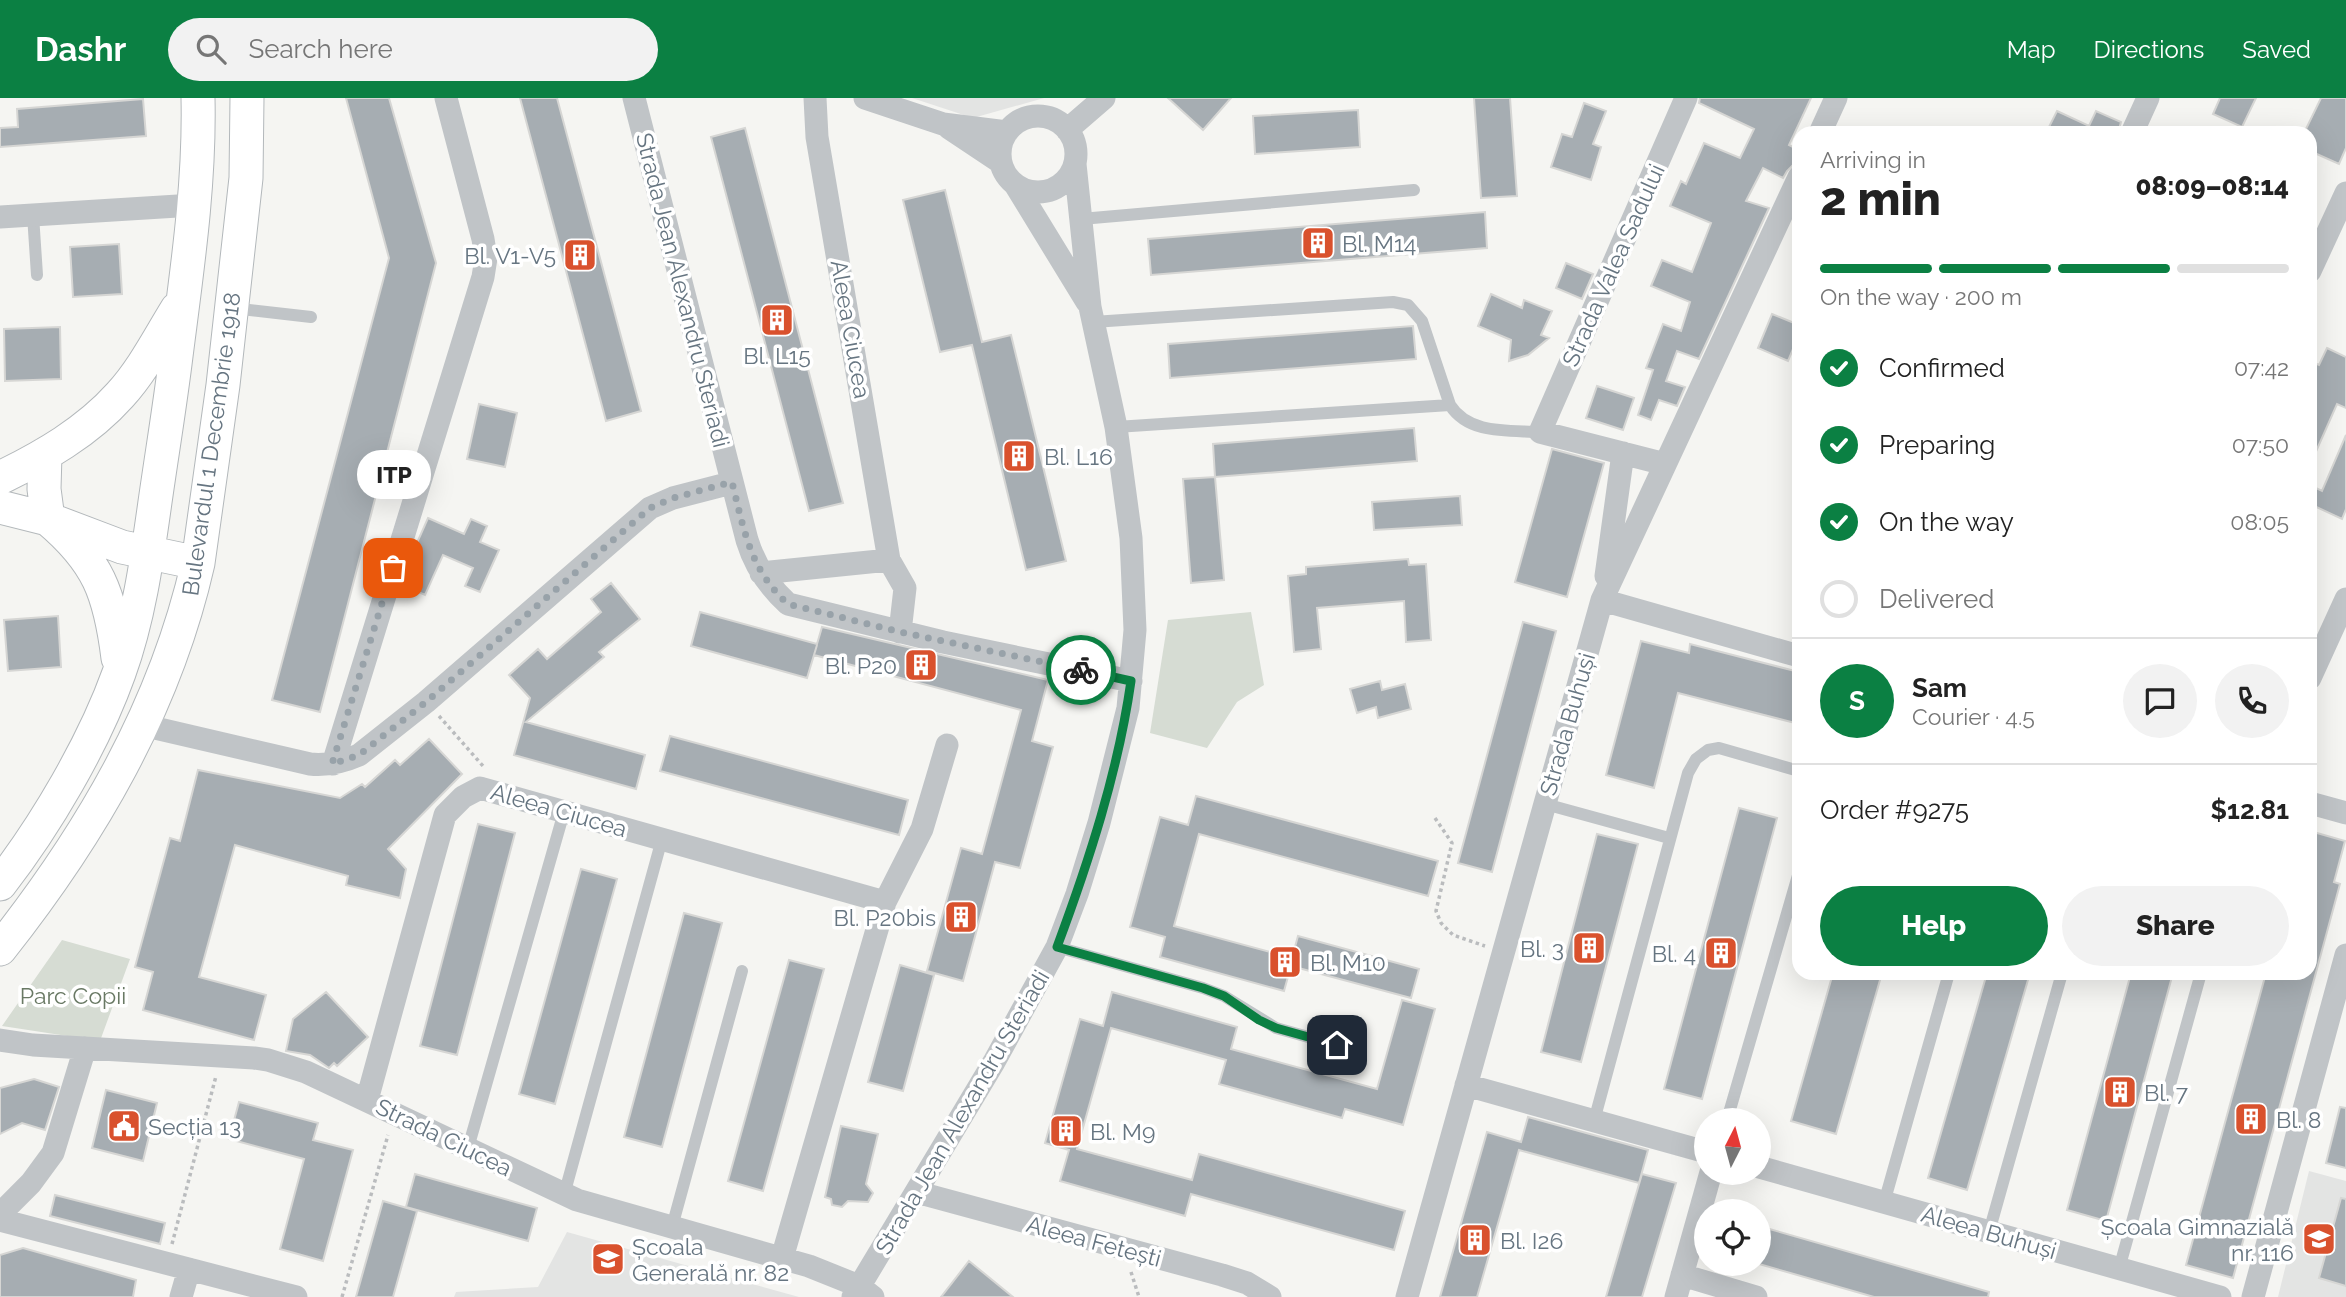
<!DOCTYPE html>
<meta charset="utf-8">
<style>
body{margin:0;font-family:Raleway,sans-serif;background:#f2f2f2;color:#222;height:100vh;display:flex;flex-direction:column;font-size:26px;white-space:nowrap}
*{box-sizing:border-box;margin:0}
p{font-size:23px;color:#767676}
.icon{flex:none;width:38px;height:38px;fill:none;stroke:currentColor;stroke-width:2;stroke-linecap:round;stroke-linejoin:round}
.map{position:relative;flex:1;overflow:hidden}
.details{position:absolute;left:1792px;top:28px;width:525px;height:854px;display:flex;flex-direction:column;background:#fff;border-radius:21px;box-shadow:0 7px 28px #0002}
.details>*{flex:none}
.needle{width:46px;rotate:6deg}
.buttons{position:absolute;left:1694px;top:1010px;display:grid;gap:14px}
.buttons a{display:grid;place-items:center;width:77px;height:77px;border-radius:50%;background:#fff;box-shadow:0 7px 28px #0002;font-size:35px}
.pin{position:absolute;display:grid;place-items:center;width:60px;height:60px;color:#fff;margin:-30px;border-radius:14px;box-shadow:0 4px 10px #0006}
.courier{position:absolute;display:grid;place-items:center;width:70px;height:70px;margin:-35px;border:5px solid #0b8043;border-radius:50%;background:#fff;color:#222;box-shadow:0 2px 9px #0007}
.bubble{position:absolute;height:49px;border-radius:24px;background:#fff;box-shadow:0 7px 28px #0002;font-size:23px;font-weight:800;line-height:49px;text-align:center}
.overview em{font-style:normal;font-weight:800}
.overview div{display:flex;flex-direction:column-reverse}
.overview{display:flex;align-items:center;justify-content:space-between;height:119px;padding:0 28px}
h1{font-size:46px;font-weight:800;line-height:52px}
.bar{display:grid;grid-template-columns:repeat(4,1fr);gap:10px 7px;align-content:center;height:84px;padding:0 28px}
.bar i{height:9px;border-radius:5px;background:#e0e0e0}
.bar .active{background:#0b8043}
.bar p{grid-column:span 4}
.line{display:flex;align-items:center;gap:18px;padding:0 28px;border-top:2px solid #e0e0e0}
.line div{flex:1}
.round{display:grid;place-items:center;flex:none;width:74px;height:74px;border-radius:37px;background:#f2f2f2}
ol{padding:0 28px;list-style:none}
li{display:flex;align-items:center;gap:21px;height:77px}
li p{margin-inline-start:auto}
li .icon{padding:7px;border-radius:50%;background:#0b8043;color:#fff;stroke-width:4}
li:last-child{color:#767676}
li i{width:38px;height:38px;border:4px solid #e0e0e0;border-radius:50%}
.button{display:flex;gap:14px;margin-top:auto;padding:14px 28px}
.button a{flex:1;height:80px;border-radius:42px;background:#0b8043;color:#fff;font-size:28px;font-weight:800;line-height:80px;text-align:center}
.button a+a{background:#f2f2f2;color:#222}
header{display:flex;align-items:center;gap:42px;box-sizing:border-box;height:98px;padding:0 35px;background:#0b8043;color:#fff}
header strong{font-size:33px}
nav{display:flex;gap:38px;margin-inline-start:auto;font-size:24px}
.search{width:490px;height:63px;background:#f2f2f2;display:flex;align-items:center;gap:18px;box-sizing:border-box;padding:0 24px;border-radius:38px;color:#767676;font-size:26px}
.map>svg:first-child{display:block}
</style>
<header>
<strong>Dashr</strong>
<div class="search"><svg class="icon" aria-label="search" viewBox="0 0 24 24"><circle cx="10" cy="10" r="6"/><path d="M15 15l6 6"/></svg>Search here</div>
<nav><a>Map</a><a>Directions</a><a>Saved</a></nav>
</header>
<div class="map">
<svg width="2346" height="1199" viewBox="0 0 2346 1199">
<rect width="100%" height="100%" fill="#f5f5f2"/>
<!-- built -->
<path fill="#e3e4e3" d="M912 0H1044L973 20Z
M2309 1073 2346 1083V1199H2278Z
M567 1134 799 1199H454L456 1194 538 1189Z"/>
<!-- green -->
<path fill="#d6dcd3" d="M1251 514 1264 587 1237 604 1207 650 1150 635 1168 522Z
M62 842 130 861 100 943 2 928Z"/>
<!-- building -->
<path fill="#a6adb2" stroke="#d6d6d4" stroke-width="2" d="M346 0H389L436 165 320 614 272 602 389 160Z
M520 0H557L641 313 606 323Z
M1168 0H1231L1203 32Z
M1474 0H1510L1517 98 1481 100Z
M1700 0H1811L1789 47 1799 52 1794 66 1787 73 1783 80 1763 70 1746 103 1769 110 1699 261 1677 253 1666 283 1685 289 1677 308 1659 302 1651 322 1638 317 1653 272 1646 270 1663 226 1681 233 1690 204 1651 188 1662 162 1692 174 1711 125 1670 108 1681 83 1686 86 1704 45 1740 60 1754 31 1699 5Z
M2220 0H2256L2242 29 2213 16Z
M2321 0H2346V50L2339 66 2310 53V35H2304Z
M143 1 146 38 0 49V30L18 29 17 11Z
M1584 5 1606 13 1593 46 1601 49 1591 82 1551 69 1562 36 1572 39Z
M1358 12 1360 49 1255 56 1253 18Z
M2057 13 2089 28 2096 13 2121 24 2118 35H2046Z
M745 30 843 405 809 413 711 39Z
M945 92 982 244 1011 237 1066 463 1026 472 972 247 940 254 903 102Z
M1485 114 1487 150 1151 177 1148 141Z
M119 146 122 196 73 199 70 149Z
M1566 165 1593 176 1582 201 1556 190Z
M1491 196 1522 210 1524 202 1552 213 1541 237 1549 240 1528 257 1509 263 1511 242 1478 228Z
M1772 216 1799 227V237L1788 263 1758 250Z
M1413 228 1416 261 1170 280 1168 246Z
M60 229 61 281 5 283 4 231Z
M2327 250 2346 259V310L2337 306 2310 367V263L2319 267Z
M1597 288 1634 300 1623 332 1586 320Z
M479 306 517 315 505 369 467 361Z
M1414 330 1417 363 1215 379 1213 346Z
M2346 337V411L2342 421 2310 406V387L2322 393Z
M1552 351 1604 365 1567 499 1515 484Z
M1215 379 1224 482 1191 485 1183 381Z
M1460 398 1462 427 1374 432 1372 404Z
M428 420 464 436 471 421 487 428 480 444 499 452 480 494 465 488 473 470 443 457 425 497 403 487 412 456Z
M1408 461 1409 467 1426 466 1431 542 1406 544 1404 503 1317 510 1321 551 1294 554 1288 478 1306 476V469Z
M611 485 640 521 599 554 604 559 526 624 645 657 636 691 514 657 530 600 509 577 538 551 547 561 601 514 591 501Z
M700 514 817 546 822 529 1048 582 1032 643 1053 649 1020 770 995 764 963 883 927 873 961 750 982 756 1021 612 814 557 817 547 807 580 691 548Z
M58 518 61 569 8 573 4 522Z
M1523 524 1556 533 1492 774 1458 765Z
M1641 543 1689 555 1690 546 1799 574V626L1678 595 1654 690 1606 677Z
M1380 583 1382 592 1405 586 1411 611 1378 620 1376 609 1357 615 1350 591Z
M670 638 908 702 899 737 660 673Z
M429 641 462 676 388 751 406 771 400 800 346 787 348 778 235 747 199 879 266 897 254 942 143 912 153 874 135 869 170 740 180 743 198 672 340 700 362 686 365 689 395 662 400 667Z
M1196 698 1438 763 1428 798 1199 736 1174 828 1292 860 1298 838 1419 871 1411 900 1291 868 1284 893 1160 859 1165 839 1130 829 1160 719 1188 727Z
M1739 710 1777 720 1702 1001 1664 991Z
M478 726 515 735 457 957 420 948Z
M2310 733 2345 743 2334 784 2340 786 2233 1180 2186 1167 2266 875H2310Z
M1597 736 1638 746 1581 964 1541 954Z
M581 771 617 781 555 1006 519 996Z
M684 815 722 825 662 1049 624 1039Z
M789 862 824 871 763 1093 728 1083Z
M900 867 934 877 903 993 868 984Z
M1833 875H1882L1836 1036 1791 1023Z
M1987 875H2030L1967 1092 1928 1080Z
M2131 875H2173L2106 1123 2067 1112Z
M326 894 368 939 337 968 334 965 329 970 310 957 286 953 293 921Z
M1112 894 1237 929 1231 951 1377 991 1402 902 1435 911 1403 1027 1345 1011 1342 1020 1219 986 1226 962 1111 930 1077 1051 1192 1082 1199 1056 1405 1113 1394 1152 1191 1096 1185 1118 1060 1083 1069 1052 1045 1045 1080 921 1103 928Z
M34 981 59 989 45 1032 22 1025 0 1036V990Z
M106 992 157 1005 143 1063 92 1050Z
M239 1004 318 1025 313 1042 353 1052 323 1163 280 1151 304 1061 229 1041Z
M2340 1009 2346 1010V1070L2326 1065Z
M1528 1019 1648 1052 1639 1085 1519 1052 1477 1199H1440L1487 1034 1521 1044Z
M841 1028 878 1036 866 1086 873 1095 868 1104 848 1103 842 1109 832 1107 831 1101 825 1099Z
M415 1076 537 1110 528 1143 406 1109Z
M1642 1076 1676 1085 1642 1199H1606Z
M55 1097 165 1125 160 1146 50 1118Z
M2341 1100 2346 1101V1188L2319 1180Z
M383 1103 417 1113 393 1199H356Z
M1759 1128 1989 1194 1988 1199H1874L1759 1166Z
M23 1150 136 1182 133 1199H0V1157Z
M969 1163 1013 1199H941Z"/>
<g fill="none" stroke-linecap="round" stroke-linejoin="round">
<defs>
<path id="secondary" d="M45 356 44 391 48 421C98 463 110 495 118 560
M0 380C43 359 87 334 120 297 143 272 159 240 177 211
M0 409 48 421 122 449 198 465
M0 786C46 727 94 645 119 575 139 520 147 461 155 404 162 355 170 307 176 258 187 172 200 86 198 0
M0 851C91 736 165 610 198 465L223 287 246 80 247 0"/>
</defs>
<!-- secondary casing -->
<use href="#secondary" stroke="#b3b8bb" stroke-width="35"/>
<!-- path -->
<path stroke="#babcbe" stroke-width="3.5" stroke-dasharray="3.5 3.5" stroke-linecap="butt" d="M439 618 483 668V671
M1435 720 1452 745 1436 813 1441 825 1453 837 1485 848
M172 1146 216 978
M1131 1174 1139 1199
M342 1199 388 1037"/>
<!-- lane -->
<path stroke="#c0c4c7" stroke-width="12" d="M33 117 37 177
M1081 121 1414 92
M232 210 311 219
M1093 224 1393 204 1408 207 1422 223 1450 307C1469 337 1509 332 1540 334
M1116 329 1450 307
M1545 706 1669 740
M1057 849 1203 890 1224 898 1276 930 1337 947
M1727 1022 1799 774
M1594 1023 1688 675 1696 661 1708 652 1719 650 1799 673
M468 1050 564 714
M564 1097 662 741
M1884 1105 1949 875
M672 1129 742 873
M1989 1134 2062 875
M2119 1171 2201 875"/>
<!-- street -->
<path stroke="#c0c4c7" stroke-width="23" d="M634 0 747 442C755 468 768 488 788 506L943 544 1131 583
M815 0 817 39 889 462 905 490 900 534
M865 0 943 26 1007 34
M1000 56a38 38 0 1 1 76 0a38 38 0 1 1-76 0Z
M949 30 1000 64
M1067 32 1104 0
M1820 35 1836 0
M2132 35 2148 0
M1016 88 1087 204
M0 119 194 107
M2310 173 2346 95
M1665 366 1540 334 1686 0
M761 475 889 462
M1606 478 1623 355
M1602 502 1799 558
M2310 580 2346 501
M142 627 310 666C328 668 343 664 359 657L426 604 650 410 673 400 731 385
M333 666 483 179 486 160 483 141 446 0
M2310 705 2346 715
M0 942 33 947 254 960 268 962 306 974 577 1102 809 1168 859 1188 873 1199
M1466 987 1706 1054
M367 1002 445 717 463 699 480 690 885 804
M1759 1069 2220 1199
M916 1094 1222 1177 1247 1185 1270 1199
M0 1116 31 1085 53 1055 85 950
M0 1122 296 1199
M782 1160 885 804 922 731 947 647
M1682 1177 1756 1199
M181 1199 189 1171
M853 1199 994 964 1057 849 1077 796 1099 725 1128 610 1135 532 1131 440 1116 329 1090 209 1075 66
M1407 1199 1602 502 1799 79
M1676 1199 1711 1074
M2253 1199 2346 857"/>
<!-- secondary -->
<use href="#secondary" stroke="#fff" stroke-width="33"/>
</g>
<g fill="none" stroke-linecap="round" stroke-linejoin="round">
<!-- done -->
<path stroke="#98a2a9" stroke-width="7" stroke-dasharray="0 12.6" d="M393 470 332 666 359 657 426 604 650 410 673 400 732 384C744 432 750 472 788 506L900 534 1081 572"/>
<!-- route -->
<path stroke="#0b8043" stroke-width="9" d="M1081 572 1131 583C1118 674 1089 763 1057 849L1203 890 1224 898 1259 922 1276 930 1337 947"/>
</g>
<!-- icons -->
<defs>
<symbol id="building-square" viewBox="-11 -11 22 22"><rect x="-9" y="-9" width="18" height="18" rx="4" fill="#d9512d" stroke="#fff"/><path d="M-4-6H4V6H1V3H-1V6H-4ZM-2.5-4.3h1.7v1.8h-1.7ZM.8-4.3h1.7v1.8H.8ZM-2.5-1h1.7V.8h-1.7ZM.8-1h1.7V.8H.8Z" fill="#fff"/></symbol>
<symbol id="civic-square" viewBox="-11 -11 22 22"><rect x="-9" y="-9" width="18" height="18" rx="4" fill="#d9512d" stroke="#fff"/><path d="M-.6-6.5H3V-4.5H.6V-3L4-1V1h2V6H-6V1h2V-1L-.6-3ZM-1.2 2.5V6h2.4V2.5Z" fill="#fff"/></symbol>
<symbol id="school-square" viewBox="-11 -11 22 22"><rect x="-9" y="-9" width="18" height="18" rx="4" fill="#d9512d" stroke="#fff"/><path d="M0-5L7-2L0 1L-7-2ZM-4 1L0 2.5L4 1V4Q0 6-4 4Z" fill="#fff"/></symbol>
</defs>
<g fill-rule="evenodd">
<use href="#building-square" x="1299" y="126" width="38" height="38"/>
<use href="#building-square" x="561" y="138" width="38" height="38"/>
<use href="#building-square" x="758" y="203" width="38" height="38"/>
<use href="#building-square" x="1000" y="339" width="38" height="38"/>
<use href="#building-square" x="902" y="548" width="38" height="38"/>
<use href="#building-square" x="942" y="800" width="38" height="38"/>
<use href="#building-square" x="1570" y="831" width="38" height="38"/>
<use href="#building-square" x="1702" y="836" width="38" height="38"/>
<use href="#building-square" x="1266" y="845" width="38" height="38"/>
<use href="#building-square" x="2101" y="975" width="38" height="38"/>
<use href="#building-square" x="2232" y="1002" width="38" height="38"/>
<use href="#civic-square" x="105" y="1009" width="38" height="38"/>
<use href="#building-square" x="1047" y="1014" width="38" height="38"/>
<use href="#school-square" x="2300" y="1122" width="38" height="38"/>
<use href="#building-square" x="1456" y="1123" width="38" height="38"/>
<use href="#school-square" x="589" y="1142" width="38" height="38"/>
</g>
<g text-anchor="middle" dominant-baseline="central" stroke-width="7" stroke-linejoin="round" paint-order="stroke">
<!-- poi labels -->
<g font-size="23" fill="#667581" stroke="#fff" text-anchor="start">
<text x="1342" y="145">Bl. M14</text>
<text x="556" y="157" text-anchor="end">Bl. V1-V5</text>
<text x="777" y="257" text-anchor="middle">Bl. L15</text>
<text x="1044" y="358">Bl. L16</text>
<text x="897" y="567" text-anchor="end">Bl. P20</text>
<text x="936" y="819" text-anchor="end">Bl. P20bis</text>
<text x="1564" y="850" text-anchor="end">Bl. 3</text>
<text x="1696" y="855" text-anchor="end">Bl. 4</text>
<text x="1310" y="864">Bl. M10</text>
<text x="2144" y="994">Bl. 7</text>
<text x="2276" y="1021">Bl. 8</text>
<text x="148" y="1028">Secția 13</text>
<text x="1090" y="1033">Bl. M9</text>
<text x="2294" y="1128" text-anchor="end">Școala Gimnazială<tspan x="2294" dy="26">nr. 116</tspan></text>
<text x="1500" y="1142">Bl. I26</text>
<text x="632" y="1148">Școala<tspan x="632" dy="26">Generală nr. 82</tspan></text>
</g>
<!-- street labels -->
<g font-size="23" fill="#667581" stroke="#fff">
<text transform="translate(1613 167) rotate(-66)">Strada Valea Sadului</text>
<text transform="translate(683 192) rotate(76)">Strada Jean Alexandru Steriadi</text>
<text transform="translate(851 231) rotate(80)">Aleea Ciucea</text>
<text transform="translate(211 346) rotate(-82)">Bulevardul 1 Decembrie 1918</text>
<text transform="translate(1567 626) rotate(-74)">Strada Buhuși</text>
<text transform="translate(559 712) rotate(16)">Aleea Ciucea</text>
<text transform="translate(962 1014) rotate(-60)">Strada Jean Alexandru Steriadi</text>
<text transform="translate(444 1039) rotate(26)">Strada Ciucea</text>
<text transform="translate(1989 1134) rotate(16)">Aleea Buhuși</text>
<text transform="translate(1094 1143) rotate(15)">Aleea Fetești</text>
</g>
<!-- park labels -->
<g font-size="23" fill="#697964" stroke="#fff">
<text x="73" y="897">Parc Copii</text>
</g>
</g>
</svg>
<div class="buttons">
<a><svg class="needle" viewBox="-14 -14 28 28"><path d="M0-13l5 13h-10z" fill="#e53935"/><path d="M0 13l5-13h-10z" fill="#767676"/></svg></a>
<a><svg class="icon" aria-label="locate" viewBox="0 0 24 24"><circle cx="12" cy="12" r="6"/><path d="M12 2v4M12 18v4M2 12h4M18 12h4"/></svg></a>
</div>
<div class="pin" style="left:393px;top:470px;background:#ea580c"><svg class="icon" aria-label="bag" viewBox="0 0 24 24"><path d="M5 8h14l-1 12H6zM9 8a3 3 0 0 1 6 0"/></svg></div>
<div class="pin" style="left:1337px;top:947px;background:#1f2937"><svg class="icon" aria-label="home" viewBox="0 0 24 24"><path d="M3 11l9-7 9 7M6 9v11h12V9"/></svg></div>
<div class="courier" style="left:1081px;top:572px"><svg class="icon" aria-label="bike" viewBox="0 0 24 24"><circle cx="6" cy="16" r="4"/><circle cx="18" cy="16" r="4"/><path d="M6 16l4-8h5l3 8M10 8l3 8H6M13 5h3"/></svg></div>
<div class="bubble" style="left:357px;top:352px;width:74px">ITP</div>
<section class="details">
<div class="overview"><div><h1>2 min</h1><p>Arriving in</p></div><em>08:09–08:14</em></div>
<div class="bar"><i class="active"></i><i class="active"></i><i class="active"></i><i></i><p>On the way · 200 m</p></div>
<ol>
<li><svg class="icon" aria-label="check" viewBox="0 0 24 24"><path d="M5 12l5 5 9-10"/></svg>Confirmed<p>07:42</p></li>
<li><svg class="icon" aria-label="check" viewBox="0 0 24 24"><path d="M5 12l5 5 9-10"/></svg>Preparing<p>07:50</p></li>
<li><svg class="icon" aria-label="check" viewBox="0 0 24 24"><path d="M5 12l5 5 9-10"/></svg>On the way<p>08:05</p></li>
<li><i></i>Delivered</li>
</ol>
<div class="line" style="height:126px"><b class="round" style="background:#0b8043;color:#fff">S</b><div><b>Sam</b><p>Courier · 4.5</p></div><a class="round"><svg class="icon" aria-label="chat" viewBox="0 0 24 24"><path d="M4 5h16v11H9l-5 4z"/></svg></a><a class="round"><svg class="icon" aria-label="phone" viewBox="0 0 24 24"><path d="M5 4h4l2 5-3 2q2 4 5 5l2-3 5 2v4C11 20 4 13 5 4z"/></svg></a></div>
<div class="line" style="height:91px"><div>Order #9275</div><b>$12.81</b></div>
<div class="button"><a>Help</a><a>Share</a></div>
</section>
</div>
